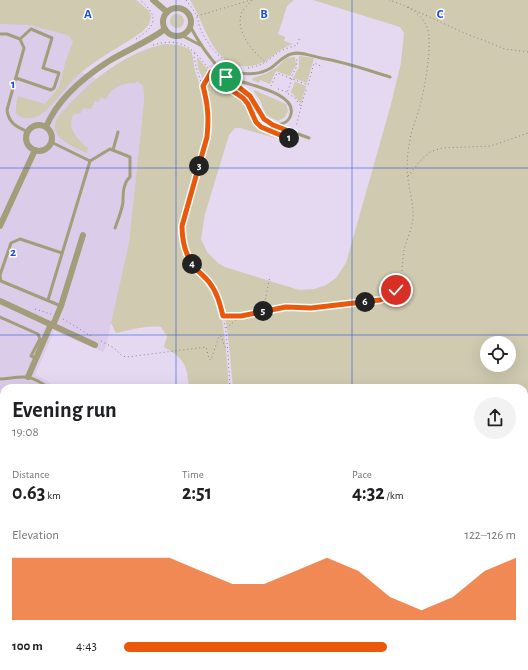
<!DOCTYPE html>
<html lang="en">
<head>
<meta charset="utf-8">
<style>
	body { margin:0; font-family:"Alegreya Sans",sans-serif; background:#f2f2f2; color:#202124; height:100vh; display:flex; flex-direction:column; font-size:15px; white-space:nowrap }
	* { box-sizing:border-box; margin:0 }
	p { font-size:13px; color:#757577 }
	.icon { flex:none; width:22px; height:22px; fill:none; stroke:currentColor; stroke-width:2; stroke-linecap:round; stroke-linejoin:round }
	.map { position:relative; flex:1; overflow:hidden }
	.panel { position:absolute; left:0px; top:384px; width:528px; height:286px; display:flex; flex-direction:column; background:#fff; border-radius:12px 12px 0 0; box-shadow:0 4px 16px #0002 }
	.panel>* { flex:none }
	.fabs { position:absolute; left:480px; top:336px; display:grid; gap:8px }
	.fabs a { display:grid; place-items:center; width:36px; height:36px; border-radius:50%; background:#fff; box-shadow:0 4px 16px #0002; font-size:20px }
	.pin { position:absolute; display:grid; place-items:center; width:34px; height:34px; color:#fff; margin:-17px; border:2px solid #fff; border-radius:50%; box-shadow:0 1px 4px #0007 }
	.km { position:absolute; width:20px; height:20px; margin:-10px; border-radius:50%; background:#222; color:#fff; font-size:11px; line-height:20px; text-align:center }
	.round { display:grid; place-items:center; flex:none; width:42px; height:42px; border-radius:21px; background:#f2f2f2 }
	.head { display:flex; align-items:center; justify-content:space-between; height:68px; padding:0 12px }
	h1 { font-size:22px; font-weight:700; line-height:30px }
	.stats { display:grid; grid-template-columns:repeat(3,1fr); gap:6px; height:68px; padding:4px 12px }
	.stats div { display:grid; align-content:center }
	.stats b { font-size:20px; font-weight:700 }
	.stats small { font-size:11px; font-weight:400 }
	.stats p { font-size:11px }
	.chart { height:112px; padding:8px 12px }
	.chart p { display:flex; justify-content:space-between }
	.chart svg { width:100%; height:72px; margin-top:4px; fill:#ea580c; opacity:.7 }
	ul { padding:0 12px; list-style:none; font-size:13px }
	li { display:grid; grid-template-columns:64px 48px 1fr; align-items:center; height:30px }
	li i { height:10px; border-radius:5px; background:#ea580c }
	.map>svg:first-child { display:block }
</style>
</head>
<body>
<div class="map">
<svg width="528" height="670" viewBox="0 0 528 670">
	<rect width="100%" height="100%" fill="#e4d9f0"/>
	<!-- built -->
	<polygon fill="#dbccea" points="0,24 40,24 82,37 68,62 65,65 99,80 137,80 143,86 144,100 129,243 106,346 103,352 54,331 35,375 44,379 54,386 55,388 4,388 4,496 0,496"/>
	<!-- green -->
	<g fill="#cfcab0" fill-rule="evenodd">
		<path d="M0,0H136L149,11L151,16L149,24L143,31C122,46 99,57 79,74C67,84 51,110 38,116C29,119 22,120 16,113V105L18,96L45,104L59,87L66,60L73,42L70,37L67,35L30,25L0,24Z"/>
		<path d="M190,0H294L287,6L278,34L285,37L284,41L293,44C279,48 271,60 259,64C214,78 207,26 190,0Z"/>
		<path d="M313,0H528V541L524,525V388H233C230,358 229,326 220,297C216,285 208,278 200,270C185,255 182,236 187,216L209,136L211,115L209,103L205,86L211,74L224,86L242,99L248,108L251,119L261,129L291,140L290,142L240,128H235L229,135L205,214L201,239L207,252L218,263L225,267L299,290L314,289L326,285L336,278L346,263L390,108L401,63L404,33L400,27ZM487,343H509V365H487Z"/>
		<circle cx="177" cy="21" r="7"/>
		<path d="M165,44L179,45L189,49L192,53L195,71L205,101L206,123L205,134C200,165 176,212 180,243C184,266 207,278 216,298C225,319 227,364 229,388H189C187,365 185,359 164,347L167,336L161,327C146,325 131,330 116,333L111,323L129,243L144,100L143,86L137,81L136,83C122,83 112,86 106,99L100,97L99,102L95,101L91,109L83,108L81,113L74,114C65,127 78,140 88,148L87,153C77,149 56,140 55,128C54,120 62,112 67,107C93,79 126,52 165,44Z"/>
		<polygon points="299,56 314,58 307,83 293,78 299,67"/>
		<polygon points="197,57 209,71 208,74 204,81 198,68"/>
		<polygon points="295,57 296,65 290,76 276,71 270,84 260,80 259,83 252,80 253,78 265,74 276,68 286,58"/>
		<polygon points="295,82 306,86 301,104 291,92"/>
		<polygon points="254,90 286,104 288,111 285,117 278,121 266,115 260,100 254,92"/>
		<polygon points="524,605 528,627 528,670 520,670 519,666 524,666"/>
		<polygon points="399,666 517,666 518,670 400,670"/>
	</g>
	<g fill="none" stroke-linecap="round" stroke-linejoin="round">
		<!-- stream -->
		<g stroke="#7a6e86" stroke-width="2">
			<polyline points="524,496 528,495"/>
			<polyline points="524,563 528,585"/>
		</g>
		<!-- path -->
		<g stroke="#8b8393" stroke-width="1" stroke-dasharray="1 3" stroke-linecap="butt">
			<path d="M186,0C190,6 195,11 197,18C199,22 199,27 201,30C208,46 221,61 237,67"/>
			<path d="M252,0C249,4 244,8 242,12C234,30 253,53 267,63"/>
			<polyline points="408,7 462,32 505,49 528,52"/>
			<polyline points="197,16 251,0"/>
			<path d="M136,39C157,26 159,16 140,0"/>
			<path d="M153,45C193,33 199,63 224,85C231,91 242,95 248,104C253,112 253,121 261,127C269,133 282,136 292,140L293,138"/>
			<path d="M195,53L194,57L197,70L208,103L209,122L204,151L182,226C182,242 185,256 195,268C204,278 215,287 219,300C228,328 228,359 230,388"/>
			<path d="M248,68C265,65 266,61 279,52C284,49 291,47 297,45L300,37"/>
			<polyline points="290,79 296,68 297,58"/>
			<polyline points="292,79 287,93 295,98 301,107 296,127"/>
			<polyline points="203,85 211,72"/>
			<polyline points="271,86 277,73 308,85 314,63 323,67"/>
			<polyline points="278,89 287,92"/>
			<polyline points="301,106 307,87"/>
			<polyline points="408,176 421,160 430,152 442,148 491,146 528,133"/>
			<polyline points="35,309 51,314"/>
			<path d="M264,311L286,307L311,308L380,300C385,298 391,296 395,291C403,283 402,261 404,250C407,238 414,225 413,212C413,203 410,194 409,185C406,171 407,154 410,140C412,127 418,115 421,102C425,85 433,44 427,27C420,11 404,5 389,0"/>
			<polyline points="224,316 241,316 264,311 264,306 270,276"/>
			<polyline points="63,319 91,336"/>
			<polyline points="226,328 241,316"/>
			<polyline points="101,341 114,348 122,356 127,357 206,347 209,359 211,360 219,336 221,336 225,347 227,348"/>
			<polyline points="395,666 396,670"/>
		</g>
		<!-- service -->
		<g stroke="#a49d7a" stroke-width="3">
			<path d="M190,26C198,41 207,55 219,68C221,71 223,75 226,78C234,84 244,88 250,96C258,106 264,130 281,124C286,123 290,119 291,114C296,94 253,86 240,81C233,78 227,74 221,70"/>
			<path d="M0,34H7L20,39L24,48L7,110C9,124 17,127 28,132"/>
			<polyline points="181,35 200,45"/>
			<path d="M223,71C241,72 254,78 271,68C278,63 283,56 291,54C301,51 311,56 321,58C345,62 367,70 390,77"/>
			<polyline points="16,78 51,90 54,88 59,73 43,68 52,38 31,29 20,39"/>
			<polyline points="277,126 309,138"/>
			<path d="M51,142L90,161L110,149L130,157V177C123,183 123,194 123,202C122,210 118,220 115,228"/>
			<polyline points="113,150 118,132"/>
			<polyline points="0,275 11,243 20,239 62,253"/>
			<polyline points="0,276 1,281 61,306"/>
			<polyline points="48,300 90,161"/>
			<polyline points="0,317 38,334 40,339 31,356 36,358"/>
			<path d="M0,379C24,377 28,373 49,388"/>
			<polyline points="0,439 4,438"/>
		</g>
		<!-- minor -->
		<g stroke="#a49d7a" stroke-width="6">
			<polyline points="153,0 167,12"/>
			<circle cx="177" cy="22" r="14"/>
			<circle cx="39" cy="138" r="13"/>
			<path d="M46,127C57,100 84,77 109,61C127,50 148,42 165,29"/>
			<polyline points="0,226 35,150"/>
			<polyline points="0,301 95,345"/>
			<polyline points="53,325 61,306 83,235"/>
			<polyline points="28,377 51,324"/>
			<polyline points="0,559 4,558"/>
			<polyline points="0,664 4,663"/>
			<polyline points="33,666 34,670"/>
			<polyline points="125,666 126,670"/>
			<polyline points="214,666 214,670"/>
			<polyline points="309,668 319,666"/>
		</g>
	</g>
	<g fill="none" stroke-linecap="round" stroke-linejoin="round">
		<!-- route casing -->
		<g stroke="#fff" stroke-width="8">
			<path id="route" d="M226,77L250,96L264,119L273,125L294,133L292,140L261,127L256,122L248,104L243,98L224,85L211,72L203,86C208,105 209,118 207,137L182,226C182,242 185,256 196,269C200,273 205,277 209,282C217,292 220,304 223,316H241L286,307L311,308L380,300L390,296L396,290"/>
		</g>
		<!-- route -->
		<use href="#route" stroke="#ea580c" stroke-width="5"/>
	</g>
	<!-- grid -->
	<path fill="none" stroke="#1d4ed8" stroke-width="1" stroke-opacity="0.55" d="M176,0V388M352,0V388M0,168H528M0,335H528M0,502H4M524,502H528M176,666V670M352,666V670"/>
	<g font-size="13" text-anchor="middle" font-weight="bold" fill="#1d4ed8" stroke="#fff" stroke-width="3" stroke-linejoin="round" paint-order="stroke">
		<text x="88" y="18">A</text>
		<text x="264" y="18">B</text>
		<text x="440" y="18">C</text>
		<text x="13" y="88">1</text>
		<text x="13" y="256">2</text>
	</g>
</svg>
<div class="fabs">
<a><svg class="icon" aria-label="locate" viewBox="0 0 24 24"><circle cx="12" cy="12" r="6"/><path d="M12 2v4M12 18v4M2 12h4M18 12h4"/></svg></a>
</div>
<div class="pin" style="left:226px;top:77px;background:#1e9e55"><svg class="icon" aria-label="arrive" viewBox="0 0 24 24"><path d="M6 21V4h12l-3 4 3 4H6"/></svg></div>
<div class="pin" style="left:396px;top:290px;background:#d93025"><svg class="icon" aria-label="check" viewBox="0 0 24 24"><path d="M5 12l5 5 9-10"/></svg></div>
<b class="km" style="left:289px;top:138px">1</b>
<b class="km" style="left:199px;top:166px">3</b>
<b class="km" style="left:192px;top:264px">4</b>
<b class="km" style="left:263px;top:311px">5</b>
<b class="km" style="left:365px;top:302px">6</b>
<section class="panel">
<div class="head"><div><h1>Evening run</h1><p>19:08</p></div><a class="round"><svg class="icon" aria-label="share" viewBox="0 0 24 24"><path d="M12 15V3M7 8l5-5 5 5M5 13v7h14v-7"/></svg></a></div>
<div class="stats">
<div><p>Distance</p><b>0.63<small> km</small></b></div>
<div><p>Time</p><b>2:51</b></div>
<div><p>Pace</p><b>4:32<small> /km</small></b></div>
</div>
<div class="chart"><p><span>Elevation</span>122–126 m</p>
<svg viewBox="0 0 160 44" preserveAspectRatio="none"><path d="M0 44V6L10 6L20 6L30 6L40 6L50 6L60 14L70 22L80 22L90 14L100 6L110 14L120 30L130 38L140 30L150 14L160 6V44z"/></svg>
</div>
<ul>
<li><b>100 m</b>4:43<i style="width:67%"></i></li>
</ul>
</section>
</div>
</body>
</html>
